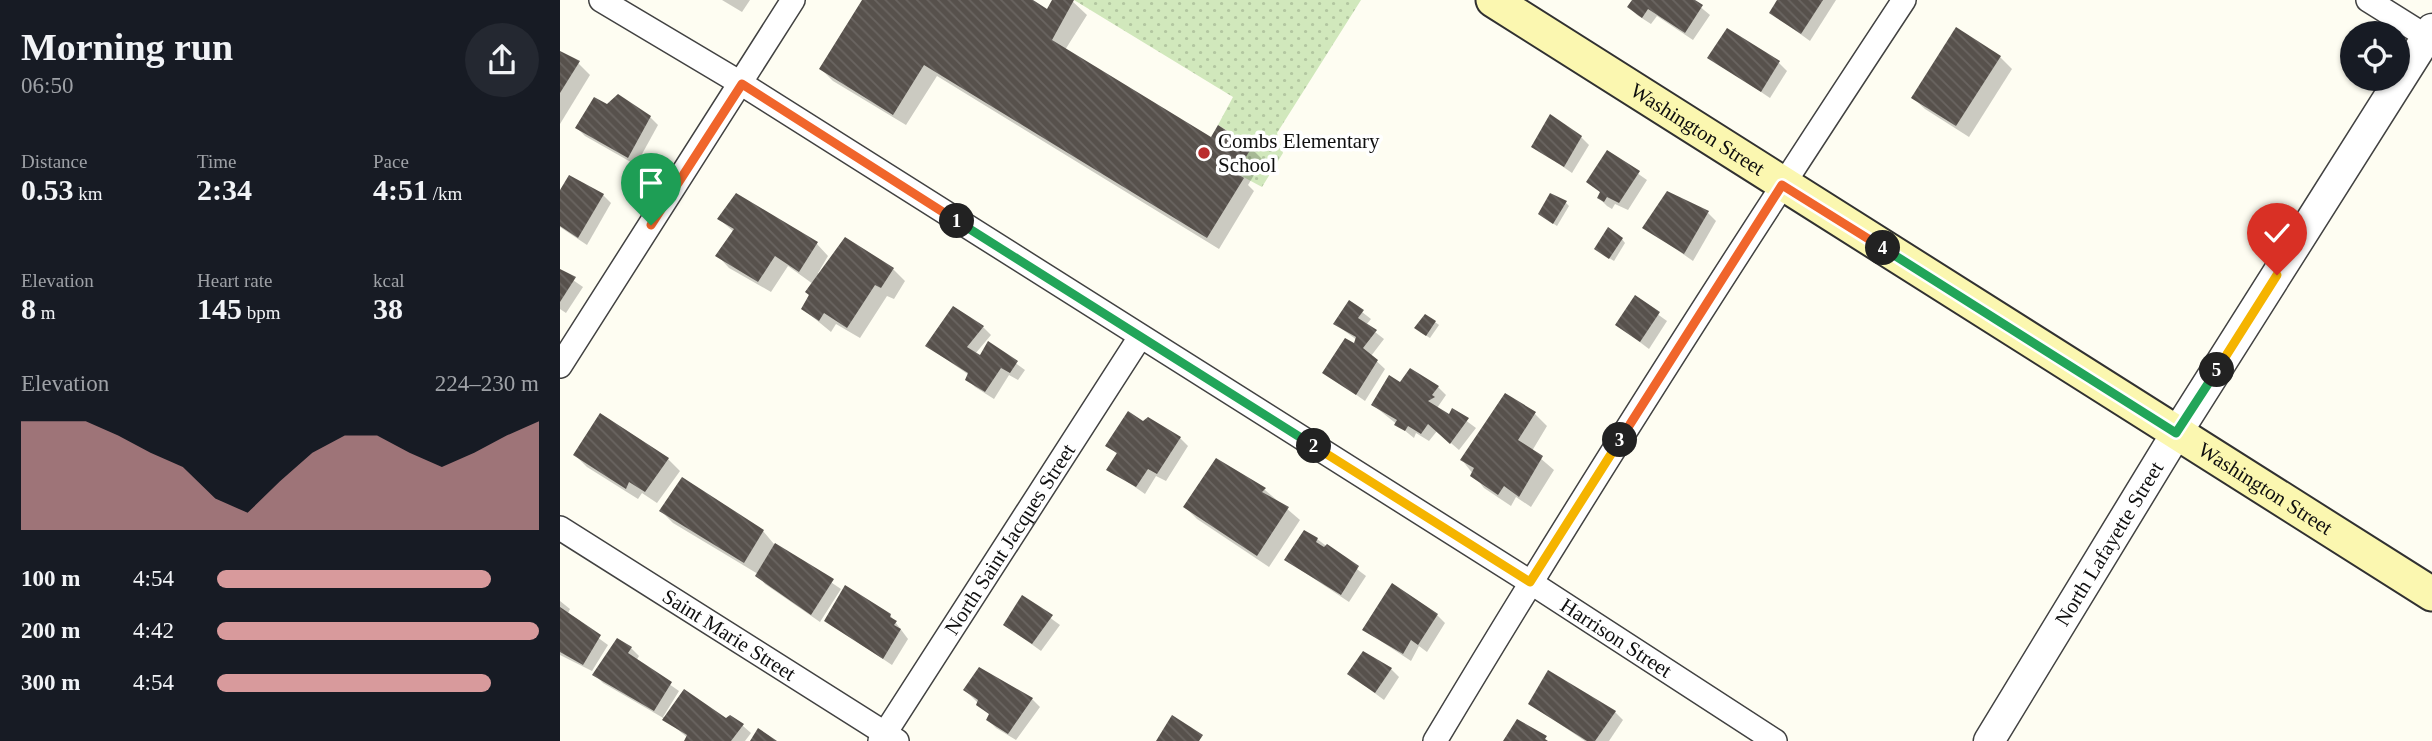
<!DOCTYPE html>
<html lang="en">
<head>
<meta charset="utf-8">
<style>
	body { margin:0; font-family:Georgia,serif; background:#242831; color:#f1f3f6; height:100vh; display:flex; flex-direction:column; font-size:26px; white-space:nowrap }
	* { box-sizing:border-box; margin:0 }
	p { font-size:23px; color:#9ea1a6 }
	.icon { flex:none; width:38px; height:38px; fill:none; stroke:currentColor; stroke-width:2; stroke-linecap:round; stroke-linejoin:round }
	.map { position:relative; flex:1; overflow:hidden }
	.drawer { display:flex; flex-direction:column; background:#171b24; width:560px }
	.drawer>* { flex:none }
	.tools { position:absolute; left:1780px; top:21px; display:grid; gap:14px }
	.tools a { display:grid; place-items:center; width:70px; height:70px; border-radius:50%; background:#171b24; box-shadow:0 2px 5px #0004; font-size:35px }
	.pin { position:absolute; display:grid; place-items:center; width:60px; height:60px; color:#fff; margin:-72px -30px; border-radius:50% 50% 50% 0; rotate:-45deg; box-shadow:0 0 7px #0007 }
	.pin .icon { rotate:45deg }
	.km { position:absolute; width:35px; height:35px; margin:-18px; border-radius:50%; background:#222; color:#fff; font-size:19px; line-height:35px; text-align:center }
	.round { display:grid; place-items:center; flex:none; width:74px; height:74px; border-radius:37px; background:#242831 }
	.head { display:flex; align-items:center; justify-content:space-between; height:119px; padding:0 21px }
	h1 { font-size:38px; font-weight:600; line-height:52px }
	.stats { display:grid; grid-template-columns:repeat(3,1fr); gap:10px; height:119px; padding:7px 21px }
	.stats div { display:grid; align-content:center }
	.stats b { font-size:30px; font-weight:600 }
	.stats small { font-size:19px; font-weight:400 }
	.stats p { font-size:19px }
	.chart { height:196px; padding:14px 21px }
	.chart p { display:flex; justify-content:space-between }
	.chart svg { width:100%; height:126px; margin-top:7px; fill:#d89a9c; opacity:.7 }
	ul { padding:0 21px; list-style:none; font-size:23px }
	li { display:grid; grid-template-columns:112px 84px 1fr; align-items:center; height:52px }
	li i { height:18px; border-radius:9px; background:#d89a9c }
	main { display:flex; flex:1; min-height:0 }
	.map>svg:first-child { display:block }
</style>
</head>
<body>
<main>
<section class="drawer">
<div class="head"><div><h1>Morning run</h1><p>06:50</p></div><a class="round"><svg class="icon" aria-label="share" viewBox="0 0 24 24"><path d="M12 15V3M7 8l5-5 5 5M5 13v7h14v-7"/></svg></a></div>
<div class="stats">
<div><p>Distance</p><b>0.53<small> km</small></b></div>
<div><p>Time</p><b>2:34</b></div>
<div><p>Pace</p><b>4:51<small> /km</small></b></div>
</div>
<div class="stats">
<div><p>Elevation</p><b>8<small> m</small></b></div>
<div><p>Heart rate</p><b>145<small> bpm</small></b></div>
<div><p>kcal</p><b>38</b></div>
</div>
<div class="chart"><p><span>Elevation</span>224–230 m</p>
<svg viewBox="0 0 160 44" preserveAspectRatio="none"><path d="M0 44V6L10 6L20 6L30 11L40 17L50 22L60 33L70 38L80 27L90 17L100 11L110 11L120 17L130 22L140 17L150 11L160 6V44z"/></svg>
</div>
<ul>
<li><b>100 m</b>4:54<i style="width:85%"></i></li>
<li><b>200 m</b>4:42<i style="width:100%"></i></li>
<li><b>300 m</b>4:54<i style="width:85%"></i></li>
</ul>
</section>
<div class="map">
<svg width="1872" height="741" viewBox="0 0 1872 741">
	<defs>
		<pattern id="grass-dots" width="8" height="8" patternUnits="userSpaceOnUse" patternTransform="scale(1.75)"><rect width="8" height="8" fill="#d1e8bc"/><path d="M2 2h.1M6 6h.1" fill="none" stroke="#b2c6a0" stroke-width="1.8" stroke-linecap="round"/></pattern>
		<pattern id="building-back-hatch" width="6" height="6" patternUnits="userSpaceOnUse" patternTransform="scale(1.75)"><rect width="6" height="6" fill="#57514c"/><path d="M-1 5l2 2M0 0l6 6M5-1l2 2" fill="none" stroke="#6a6561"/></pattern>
	</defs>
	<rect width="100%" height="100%" fill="#fefdf2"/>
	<!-- grass -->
	<polygon fill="url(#grass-dots)" points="514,0 801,0 717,133 723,153 702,187 676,173 692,146 658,125 673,97"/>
	<!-- shadow -->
	<g fill="#0003">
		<polygon points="162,0 190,0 182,12"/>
		<polygon points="304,0 469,0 488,11 494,0 511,0 527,15 505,50 651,139 691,148 703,160 688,185 694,191 659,249 377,76 346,125 273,81 261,69"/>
		<polygon points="1074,0 1132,0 1150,15 1133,40 1097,16 1091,24 1077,15 1069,7"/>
		<polygon points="1218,0 1276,0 1250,41 1211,13"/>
		<polygon points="0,53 18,63 30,75 0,124"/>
		<polygon points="1440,57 1452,69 1409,137 1365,109 1353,98"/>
		<polygon points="1150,58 1219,63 1227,71 1210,98"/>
		<polygon points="90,117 98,125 76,165 25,136 17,128"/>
		<polygon points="1021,137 1029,145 1012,173 973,146"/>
		<polygon points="1047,152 1087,180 1068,210 1055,204 1052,209 1047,206 1039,198 1041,193 1029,182"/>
		<polygon points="10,177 43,195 51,203 27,245 0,227 0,193"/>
		<polygon points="1006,203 1009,206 997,226 983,217"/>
		<polygon points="1148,213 1156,221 1133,261 1084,227"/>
		<polygon points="159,219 257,244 268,256 258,273 260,275 333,269 345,281 334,299 327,296 300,338 276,324 271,332 243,309 253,284 228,266 211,292 169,268 158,256 174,232"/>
		<polygon points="1062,239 1065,243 1054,261 1040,252"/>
		<polygon points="0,271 23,287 6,313 0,309"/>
		<polygon points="1075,298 1107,321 1089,349 1057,325"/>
		<polygon points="789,302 811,319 806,325 824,339 811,356 825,369 805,401 764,372 795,346 797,340 775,324"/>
		<polygon points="875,322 879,325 870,338 860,332"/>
		<polygon points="423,327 431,335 415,354 420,357 429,344 465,370 458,380 449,375 434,399 415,387 407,379 409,375 367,346"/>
		<polygon points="841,385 878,387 886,395 877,408 890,416 893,411 916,428 899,450 877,431 869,441 856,433 854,438 813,405"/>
		<polygon points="975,414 987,426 972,451 994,470 971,507 956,497 951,506 924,488 902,460"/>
		<polygon points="40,416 108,459 120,471 97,503 82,493 78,499 27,467 15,455"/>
		<polygon points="584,423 620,438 628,446 606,481 596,476 585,494 549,469 558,455 548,445"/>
		<polygon points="657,460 705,490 740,520 709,567 637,519 625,507"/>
		<polygon points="101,511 203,531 214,544 281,589 260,622 205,584 198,574 113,523"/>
		<polygon points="757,539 806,576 789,602 726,560"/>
		<polygon points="463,598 500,625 481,651 445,625"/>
		<polygon points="0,601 10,609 7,615 48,645 32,671 0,655"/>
		<polygon points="330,615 348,639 332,665 266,621"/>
		<polygon points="877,615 885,623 867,652 859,646 851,661 804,630"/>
		<polygon points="71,648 79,656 76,661 119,691 103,717 166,720 183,726 191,733 185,741 126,741 128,738 105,719 43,683 35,675"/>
		<polygon points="831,669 839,677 824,700 789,674"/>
		<polygon points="405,690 472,699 480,707 456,740 436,728 428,720 430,715"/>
		<polygon points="970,704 1055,712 1063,720 1049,741 1025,741"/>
	</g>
	<!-- building -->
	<g fill="url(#building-back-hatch)">
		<polygon points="302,0 473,0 487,9 492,0 514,0 492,40 651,137 658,125 692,147 676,173 684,178 647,238 364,65 333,115 259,69"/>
		<polygon points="1072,0 1135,0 1143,5 1125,33 1088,9 1082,18 1067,7"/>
		<polygon points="1217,0 1263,0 1241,34 1209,13"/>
		<polygon points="1396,27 1441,56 1396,126 1351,98"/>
		<polygon points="1167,28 1220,61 1201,92 1147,58"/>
		<polygon points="0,51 20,61 0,93"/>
		<polygon points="58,94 91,116 68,158 15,128 34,97 47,104"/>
		<polygon points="990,114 1022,136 1004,167 971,147"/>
		<polygon points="1047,150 1080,171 1059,203 1047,197 1044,202 1037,198 1040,192 1026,182"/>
		<polygon points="9,175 44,194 18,238 0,226 0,190"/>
		<polygon points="1107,191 1149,211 1124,254 1082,228"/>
		<polygon points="176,193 258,242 239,272 215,256 198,282 155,256 174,229 157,219"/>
		<polygon points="990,193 1007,201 993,224 978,214"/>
		<polygon points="1048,227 1063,238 1049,259 1034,249"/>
		<polygon points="285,237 334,268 321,288 315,285 287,328 264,313 259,321 241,309 249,295 245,292"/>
		<polygon points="0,269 16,277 0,302"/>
		<polygon points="1075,295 1100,312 1080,342 1055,325"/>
		<polygon points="789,300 804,310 798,318 817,330 803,348 818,360 796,395 762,373 785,338 794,343 796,337 773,324"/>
		<polygon points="393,306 424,326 407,347 420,355 428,341 458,361 450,373 441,368 425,392 405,380 408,373 365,346"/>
		<polygon points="865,314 876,321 866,336 854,328"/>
		<polygon points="850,368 879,386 872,395 875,397 868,401 889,414 892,408 909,418 890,444 868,424 861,434 848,426 845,431 834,425 837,420 811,405 829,375 840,382"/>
		<polygon points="945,393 976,412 958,440 983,456 959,497 944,486 938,495 910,476 914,468 900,460"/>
		<polygon points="568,411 583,421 588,417 621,437 597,474 588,469 576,487 546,470 557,453 545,446"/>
		<polygon points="40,413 109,458 85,492 69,482 66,489 13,455"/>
		<polygon points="656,458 706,488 702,492 729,507 697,556 623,507"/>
		<polygon points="122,477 204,530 184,563 99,511"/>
		<polygon points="744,530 758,538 756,542 764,547 767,544 799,566 781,595 724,560"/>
		<polygon points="215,543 274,579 251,615 195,576"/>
		<polygon points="832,583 878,614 858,645 851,640 843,654 802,630"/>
		<polygon points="285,585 331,614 330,617 337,621 334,625 341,629 323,659 264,621"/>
		<polygon points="462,595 493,615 472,644 443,625"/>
		<polygon points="0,607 41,635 23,665 0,652"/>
		<polygon points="57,638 72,647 68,653 112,682 94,711 32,675"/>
		<polygon points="803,651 832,668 815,693 787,674"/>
		<polygon points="419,667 473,698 448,734 426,720 429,714 416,705 418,700 403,690"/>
		<polygon points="988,670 1056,711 1035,741 1027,741 968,704"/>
		<polygon points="124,689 166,718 170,715 184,724 171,741 124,741 127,735 102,720"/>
		<polygon points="612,715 643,735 639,741 596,741"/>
		<polygon points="957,719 987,736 985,739 988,741 943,741"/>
		<polygon points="198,728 217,741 190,741"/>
	</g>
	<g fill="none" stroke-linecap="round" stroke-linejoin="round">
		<!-- minor casing -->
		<g stroke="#424242" stroke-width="26">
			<g id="minor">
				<path id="s1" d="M41,0L182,84L970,582L1215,741"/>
				<polyline points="1808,0 1872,40"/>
				<polyline points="0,366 233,0"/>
				<path id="s2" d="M0,528L337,741"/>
				<path id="s3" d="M320,741L580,337"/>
				<path d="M875,741C1025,490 1183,244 1344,0"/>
			</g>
		</g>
		<!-- tertiary casing -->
		<g stroke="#424242" stroke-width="33">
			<g id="tertiary">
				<path id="s4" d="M1429,741L1616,434L1872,29"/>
			</g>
		</g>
		<!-- secondary casing -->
		<g stroke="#313131" stroke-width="37">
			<g id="secondary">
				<path id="s5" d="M933,0L1872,594"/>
			</g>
		</g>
		<!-- minor -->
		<use href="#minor" stroke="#fff" stroke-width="23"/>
		<!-- tertiary -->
		<use href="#tertiary" stroke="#fff" stroke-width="30"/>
		<!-- secondary -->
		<use href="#secondary" stroke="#fbf7b0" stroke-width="33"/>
	</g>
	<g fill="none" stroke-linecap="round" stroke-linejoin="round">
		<!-- split-1 casing -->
		<g stroke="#fff" stroke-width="14">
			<polyline id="split-1" points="91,225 182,84 397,221"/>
		</g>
		<!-- split-2 casing -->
		<g stroke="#fff" stroke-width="14">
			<polyline id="split-2" points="397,221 754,446"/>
		</g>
		<!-- split-3 casing -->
		<g stroke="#fff" stroke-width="14">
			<polyline id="split-3" points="754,446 970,582 1060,440"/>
		</g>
		<!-- split-4 casing -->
		<g stroke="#fff" stroke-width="14">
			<polyline id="split-4" points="1060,440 1222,185 1323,248"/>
		</g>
		<!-- split-5 casing -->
		<g stroke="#fff" stroke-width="14">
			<polyline id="split-5" points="1323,248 1616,433 1657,370"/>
		</g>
		<!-- split-6 casing -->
		<g stroke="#fff" stroke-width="14">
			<polyline id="split-6" points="1657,370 1717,275"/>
		</g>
		<!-- split-1 -->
		<use href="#split-1" stroke="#f0652b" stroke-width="9"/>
		<!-- split-2 -->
		<use href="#split-2" stroke="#22a559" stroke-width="9"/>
		<!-- split-3 -->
		<use href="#split-3" stroke="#f5b400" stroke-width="9"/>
		<!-- split-4 -->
		<use href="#split-4" stroke="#f0652b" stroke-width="9"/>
		<!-- split-5 -->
		<use href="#split-5" stroke="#22a559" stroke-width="9"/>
		<!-- split-6 -->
		<use href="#split-6" stroke="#f5b400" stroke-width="9"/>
	</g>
	<!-- markers -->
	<circle fill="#ba2d2d" stroke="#fff" stroke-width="2.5" cx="644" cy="153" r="7"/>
	<g text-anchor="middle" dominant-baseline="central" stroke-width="7" stroke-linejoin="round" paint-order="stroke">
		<!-- street labels -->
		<g font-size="21" fill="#0f0f0f" stroke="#fff">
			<text stroke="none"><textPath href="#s5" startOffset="242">Washington Street</textPath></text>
			<text stroke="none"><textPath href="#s5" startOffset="914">Washington Street</textPath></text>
			<text stroke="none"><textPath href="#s3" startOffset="240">North Saint Jacques Street</textPath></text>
			<text stroke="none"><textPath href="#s4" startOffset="231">North Lafayette Street</textPath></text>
			<text stroke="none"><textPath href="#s2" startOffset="200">Saint Marie Street</textPath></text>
			<text stroke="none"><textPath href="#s1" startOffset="1199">Harrison Street</textPath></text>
		</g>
		<!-- poi labels -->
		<g font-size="21" fill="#0f0f0f" stroke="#fff" text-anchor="start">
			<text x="658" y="141">Combs Elementary<tspan x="658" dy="24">School</tspan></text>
		</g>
	</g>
</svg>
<div class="tools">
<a><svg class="icon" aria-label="locate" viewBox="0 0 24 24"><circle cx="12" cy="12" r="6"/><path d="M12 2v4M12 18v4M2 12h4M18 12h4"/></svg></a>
</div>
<div class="pin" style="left:91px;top:225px;background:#1e9e55"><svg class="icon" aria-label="arrive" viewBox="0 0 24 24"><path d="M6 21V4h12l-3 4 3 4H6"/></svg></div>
<div class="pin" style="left:1717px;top:275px;background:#d93025"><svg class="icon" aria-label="check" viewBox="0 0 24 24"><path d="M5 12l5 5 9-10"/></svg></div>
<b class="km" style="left:397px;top:221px">1</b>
<b class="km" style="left:754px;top:446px">2</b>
<b class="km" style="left:1060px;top:440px">3</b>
<b class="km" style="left:1323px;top:248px">4</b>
<b class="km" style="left:1657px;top:370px">5</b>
</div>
</main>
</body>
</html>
